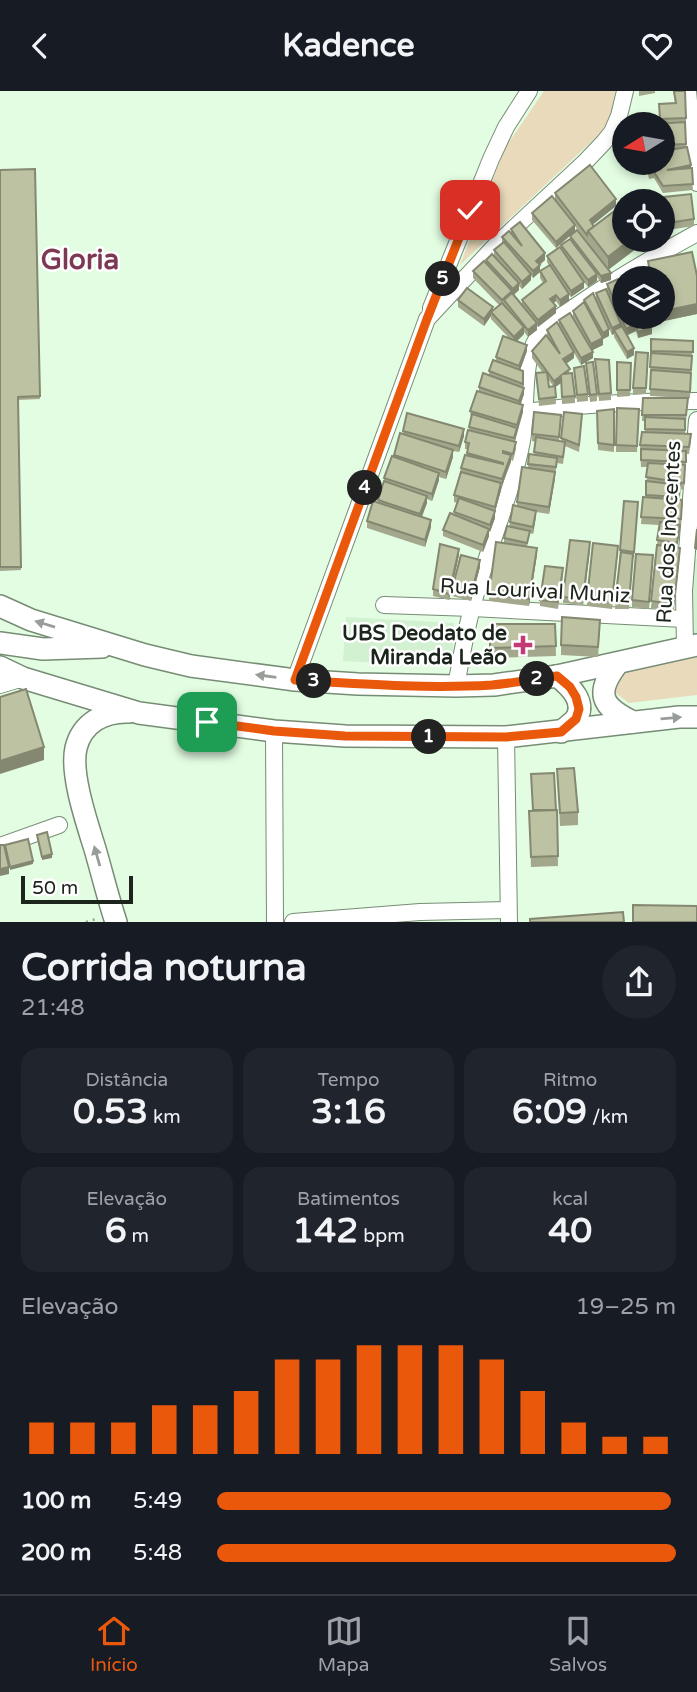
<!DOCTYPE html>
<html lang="pt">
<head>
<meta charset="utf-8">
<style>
	body { margin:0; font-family:"Varela Round",sans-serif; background:#20242c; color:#f1f3f6; height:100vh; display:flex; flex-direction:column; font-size:26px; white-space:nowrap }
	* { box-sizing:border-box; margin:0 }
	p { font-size:23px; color:#9ea1a6 }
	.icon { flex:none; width:38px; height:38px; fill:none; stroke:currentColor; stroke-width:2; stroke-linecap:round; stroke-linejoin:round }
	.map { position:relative; height:831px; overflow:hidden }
	.details { display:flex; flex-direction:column; background:#171b24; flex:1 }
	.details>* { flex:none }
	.needle { width:46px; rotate:259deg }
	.controls { position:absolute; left:612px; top:21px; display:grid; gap:14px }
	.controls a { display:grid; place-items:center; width:63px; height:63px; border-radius:50%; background:#171b24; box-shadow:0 4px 10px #0003; font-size:35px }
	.scale { position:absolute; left:21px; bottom:18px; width:112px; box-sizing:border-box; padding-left:7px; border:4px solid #1c251c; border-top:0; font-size:19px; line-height:24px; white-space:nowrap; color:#1c251c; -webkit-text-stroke:5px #fff; paint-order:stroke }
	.pin { position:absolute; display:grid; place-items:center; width:60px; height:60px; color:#fff; margin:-30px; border-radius:14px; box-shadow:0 4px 10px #0006 }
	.km { position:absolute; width:35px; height:35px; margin:-18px; border-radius:50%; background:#222; color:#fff; font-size:19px; line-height:35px; text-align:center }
	.round { display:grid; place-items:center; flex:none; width:74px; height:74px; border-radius:37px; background:#20242c }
	.head { display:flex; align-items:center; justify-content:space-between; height:119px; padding:0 21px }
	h1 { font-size:38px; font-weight:800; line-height:52px }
	.figures { display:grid; grid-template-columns:repeat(3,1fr); gap:10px; height:119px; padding:7px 21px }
	.figures div { display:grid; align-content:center; border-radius:18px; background:#20242c; text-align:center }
	.figures b { font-size:35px; font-weight:800 }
	.figures small { font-size:19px; font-weight:400 }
	.figures p { font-size:19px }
	.chart { height:196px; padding:14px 21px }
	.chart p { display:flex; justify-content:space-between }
	.chart svg { width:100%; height:126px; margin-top:7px; stroke:#ea580c; stroke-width:6 }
	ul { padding:0 21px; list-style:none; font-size:23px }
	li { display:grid; grid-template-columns:112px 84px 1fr; align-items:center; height:52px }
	li i { height:18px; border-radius:9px; background:#ea580c }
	header { display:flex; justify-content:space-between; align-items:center; height:91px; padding:0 21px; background:#171b24; font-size:32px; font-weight:800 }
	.tab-bar { display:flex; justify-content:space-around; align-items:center; height:98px; border-top:2px solid #363941; background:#171b24; font-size:19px; color:#9ea1a6 }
	.tab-bar a { display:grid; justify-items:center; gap:4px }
	.tab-bar .selected { color:#ea580c }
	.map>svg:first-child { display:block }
</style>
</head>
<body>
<header><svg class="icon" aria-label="back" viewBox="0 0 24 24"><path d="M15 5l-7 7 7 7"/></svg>Kadence<svg class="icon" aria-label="heart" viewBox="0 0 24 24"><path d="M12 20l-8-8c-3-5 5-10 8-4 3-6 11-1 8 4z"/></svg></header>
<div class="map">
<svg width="697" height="831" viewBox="0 0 697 831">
	<rect width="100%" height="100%" fill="#e3fde2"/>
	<!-- built -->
	<g fill="#d2f1d1">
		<polygon points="689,467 697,468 697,544 691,544"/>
		<polygon points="346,526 454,532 452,576 343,570"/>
	</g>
	<!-- green -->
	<g fill="#e9dabb">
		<polygon points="544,0 615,0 609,34 460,174 505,57"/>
		<polygon points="697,558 697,604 629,612 613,600 623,574"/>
	</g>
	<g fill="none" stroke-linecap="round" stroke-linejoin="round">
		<!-- minor casing -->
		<g stroke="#768c74" stroke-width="18">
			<g id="minor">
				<polyline points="688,0 697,92"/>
				<polyline points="431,217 491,68 506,36 529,0"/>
				<path d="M526,321C583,313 639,310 697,310"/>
				<polyline points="384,514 472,517 684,528"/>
				<polyline points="685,556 684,500 697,329"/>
				<polyline points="295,589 427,228 496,154 586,70 604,51 612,41 619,25 625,0"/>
				<polyline points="0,594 23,587"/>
				<path d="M456,595C461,569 465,543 472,517C486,461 511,407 522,350C528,319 520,265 541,242C551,230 566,222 579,213C617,187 657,164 697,142"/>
				<polyline points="274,640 275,831"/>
				<polyline points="506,646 509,831"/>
				<polyline points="0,755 59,734"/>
				<polyline points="293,831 420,821 508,819"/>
			</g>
		</g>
		<!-- tertiary casing -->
		<g stroke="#768c74" stroke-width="24">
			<g id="tertiary">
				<polyline points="0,515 31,529 145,564 191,575 295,589 358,593 456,595 494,594 557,585 697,554"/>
				<polyline points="0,552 43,558 102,556"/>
				<path d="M618,572C595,602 600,615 633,631"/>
				<polyline points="0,576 23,587 139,622 274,640 345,645 506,646 679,626 697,626"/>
				<path d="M557,585C570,595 588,612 575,629C571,633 565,637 561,641"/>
				<path d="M116,831C108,807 102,782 95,758C87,732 70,683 76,657C82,632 104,620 129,621"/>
			</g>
		</g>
		<!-- path -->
		<polyline stroke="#90a38f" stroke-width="2.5" stroke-dasharray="2 5" stroke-linecap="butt" points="86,831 96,828"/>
		<!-- minor -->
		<use href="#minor" stroke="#fff" stroke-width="16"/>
		<!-- tertiary -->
		<use href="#tertiary" stroke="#fff" stroke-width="21"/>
	</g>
	<!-- wall -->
	<g fill="#a3a78b" fill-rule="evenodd">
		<polygon points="639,0 655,0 655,2 639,5"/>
		<polygon points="673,0 685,0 686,27 686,34 685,34 686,56 691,77 693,99 663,102 654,87 649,88 646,72 663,72 663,33 660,32 659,13 675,12"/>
		<polygon points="35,78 40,308 18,309 21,479 0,480 0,79"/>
		<path d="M555,102L616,115L593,133L594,136L620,116V114L641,149V154L608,179L611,189L601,192L597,186V190L588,196L584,191V197L571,206L569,204V210L560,216L556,210L553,212L556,222L538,236L537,235V239L528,246L524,241V243L517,250L527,260L520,279L523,280L524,303L521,313L523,321L517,339L515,351L516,358L513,370L511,369L501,395V399L495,421V427L490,441L489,440V445L483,461L443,445V439L454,424L457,412L454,411V404L461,377L467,365L468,358H465V351L469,339L471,327L470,320L479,300V296L489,284V280L496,270V266L509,247L491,228V225L484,235L458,216V209L493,220L499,214L473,187V180L486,172V169L494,165V159L502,152V146L511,142V138L545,169L540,174V180L549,175L547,171V165L561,158V154L570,148V145L556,157L532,129V122L555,108ZM575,135L587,151L588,150V153L575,140ZM540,181V187L543,192L522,209V213L514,204L519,199V195L522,198L531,189V185L533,187Z"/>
		<polygon points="664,106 694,128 694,135 668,139 668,143"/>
		<polygon points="642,149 659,149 659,151 649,158"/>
		<polygon points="648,170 697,185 697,223 659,231 657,226 663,226 663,187 649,187"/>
		<path d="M607,193L625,226L652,243L638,247L636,240L627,244L634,264L627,268L614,246V243L612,244L601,220L609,245L603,248V254L592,259L593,267L581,274L574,262V267L566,273L570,282L575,305V312L562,313L561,292L555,296L556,313L539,315L536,282H543L532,267V260L547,246V239L559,234V229L573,227V220L584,212V209H596V202L607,200ZM548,288L549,289L553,295L549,296Z"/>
		<polygon points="651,248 693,250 690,307 688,307 686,331 685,331 685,343 691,350 689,363 686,363 684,399 680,398 679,408 682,409 681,435 680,435 677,456 680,463 674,519 651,517 659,434 641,433 643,406 646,407 647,376 641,376 640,354 645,341 645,330 642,330 643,307 684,307 650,305"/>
		<polygon points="648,262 646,303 633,304 633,297"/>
		<polygon points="595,268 611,302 611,309 599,310"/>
		<polygon points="617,271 631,272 630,305 617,306"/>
		<polygon points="586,272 597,303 597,310 590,311"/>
		<polygon points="574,277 588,303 588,310 577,311"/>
		<polygon points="617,317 639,318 637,361 616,361"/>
		<polygon points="614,318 614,361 598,359 597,320"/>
		<polygon points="564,321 582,329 579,361 565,355 563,373 557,372 549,423 536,421 533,443 530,442 527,455 537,463 529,515 489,510 489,503 504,452 504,447 517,415 517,411 528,377 529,363 534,364 536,351 532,350 532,343 561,331 559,350 561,351"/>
		<polygon points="403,340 464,345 459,361 453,360 453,366 446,388 439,386 439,389 432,410 427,408 427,412 422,426 431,436 425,456 367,437 367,430 378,412 378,409 384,391 384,387 403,343"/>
		<polygon points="638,418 634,467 633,467 629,518 615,518 620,459"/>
		<polygon points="590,458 583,514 563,512 563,506"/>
		<polygon points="618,461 612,518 587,515 587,508"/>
		<polygon points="459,464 449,509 433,505 433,498"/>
		<polygon points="653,471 649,518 632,516 632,509"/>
		<polygon points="480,476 471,510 452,505 452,498"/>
		<polygon points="563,484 558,518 540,515 540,509"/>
		<polygon points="490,533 555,533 556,565 490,567"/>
		<polygon points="600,539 598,566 561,564 561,554"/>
		<polygon points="557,678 578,721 578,734 560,735"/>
		<polygon points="557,719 558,775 531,776 529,720"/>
	</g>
	<!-- shaded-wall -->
	<g fill="#848871">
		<polygon points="691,74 691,81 667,79"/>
		<polygon points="616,108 616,115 590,136 590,129"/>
		<polygon points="575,134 575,140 556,157 556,151"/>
		<polygon points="668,136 668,143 663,146 663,139"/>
		<polygon points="630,149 641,149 641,154 608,179 608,166"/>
		<polygon points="653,149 659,149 659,151 649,158 649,152"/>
		<polygon points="545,162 545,169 536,176 536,170"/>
		<polygon points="540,174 540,181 533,187 533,180"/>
		<polygon points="611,182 611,189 601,192 601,185"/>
		<polygon points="531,183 531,189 522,198 522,191"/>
		<polygon points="597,183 597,190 588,196 588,189"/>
		<polygon points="584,191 584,197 571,206 571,200"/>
		<polygon points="519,192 519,199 513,204 513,198"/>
		<polygon points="569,203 569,210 560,216 560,209"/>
		<polygon points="556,204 556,210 550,215 550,208"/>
		<polygon points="697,213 697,223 659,231 659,226 663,226 663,220"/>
		<polygon points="556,215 556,222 538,236 538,229"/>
		<polygon points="493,216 493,222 491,221 491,225 484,235 484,228"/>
		<polygon points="537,232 537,239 528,246 528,239"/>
		<polygon points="621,233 621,239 614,239 614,243 612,244 612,237"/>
		<polygon points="636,233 636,240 626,245 626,238"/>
		<polygon points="524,236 524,243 514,253 514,246"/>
		<polygon points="652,236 652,243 638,247 638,241"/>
		<polygon points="609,238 609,245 603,248 603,254 591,260 591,253 603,247 603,242"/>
		<polygon points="527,254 527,260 519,282 519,275"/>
		<polygon points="634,257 634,264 627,268 627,261"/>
		<polygon points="574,261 574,267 563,275 563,268"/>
		<polygon points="593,261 593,267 581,274 581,267"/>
		<polygon points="561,285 561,292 554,297 554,290"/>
		<polygon points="524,297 524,303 519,317 519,310"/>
		<polygon points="523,314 523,321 514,354 517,334"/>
		<polygon points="464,338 464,345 459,361 459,355"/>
		<polygon points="453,359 453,366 446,388 446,381"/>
		<polygon points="511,364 511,371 502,395 502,388"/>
		<polygon points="555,381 555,388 549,423 549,416"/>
		<polygon points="439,382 439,389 432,410 432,403"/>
		<polygon points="501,392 501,399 495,421 495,427 490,441 490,434 495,421 495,416"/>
		<polygon points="427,405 427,412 420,430 420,423"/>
		<polygon points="536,420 536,426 533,443 533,436"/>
		<polygon points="431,429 431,436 425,456 425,449"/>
		<polygon points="489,438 489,445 483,461 483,454"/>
		<polygon points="590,451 590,458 583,514 583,508"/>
		<polygon points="537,457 537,463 529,515 529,508"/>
		<polygon points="459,458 459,464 449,509 449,503"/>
		<polygon points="480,469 480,476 471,510 471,504"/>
		<polygon points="44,656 44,669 0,683 0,670"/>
		<polygon points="52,763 52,767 42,769 42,766"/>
		<polygon points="33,770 33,773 10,779 10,776"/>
		<polygon points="9,776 9,783 0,785 0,778"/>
	</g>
	<!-- building -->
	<g fill="#bdc2a2" stroke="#848871" stroke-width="2">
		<polygon points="674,0 685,0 686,27 660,28 659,13 676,12"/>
		<polygon points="685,31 686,53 663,54 663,33 656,33"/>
		<polygon points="687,56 691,74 667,79 692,77 693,93 663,95 654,81 649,81 648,72 663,72 663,60"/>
		<polygon points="590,74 616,108 590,129 594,136 588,140 587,144 555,102"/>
		<polygon points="35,78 40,305 18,306 21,476 0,476 0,79"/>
		<polygon points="641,100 649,110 635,110 634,108"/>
		<polygon points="691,103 694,128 668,132 664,106"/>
		<polygon points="552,105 575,134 556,151 532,122"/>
		<polygon points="628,105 632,110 625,110 625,120 620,114"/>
		<polygon points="621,115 625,120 625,149 630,149 608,166 588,140"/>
		<polygon points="663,129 668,136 663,139"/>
		<polygon points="520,131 545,162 536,170 540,174 533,180 502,146 509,140 522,155 511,138"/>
		<polygon points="577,139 611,182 601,185 570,145"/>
		<polygon points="570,148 597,183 588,189 561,154"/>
		<polygon points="504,151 531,183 522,191 494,159"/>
		<polygon points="560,156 584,191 571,200 547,165"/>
		<polygon points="692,161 697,185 697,213 663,220 663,187 651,187 648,170"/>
		<polygon points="492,163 519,192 513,198 486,169"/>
		<polygon points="484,170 512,200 502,209 473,180"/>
		<polygon points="550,174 569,203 560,209 556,204 550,208 556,215 538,229 522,209 546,190 540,180"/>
		<polygon points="634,181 636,187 625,187 625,197 622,188"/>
		<polygon points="618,188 625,205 625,226 649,226 652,236 638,241 636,233 626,238 607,193"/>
		<polygon points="467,197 493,216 484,228 458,209"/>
		<polygon points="606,198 621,233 612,237 596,202"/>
		<polygon points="512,202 537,232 528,239 504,209"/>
		<polygon points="593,202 609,238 603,242 584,209"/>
		<polygon points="584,211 603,247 591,253 573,220"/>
		<polygon points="502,212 524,236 514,246 491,221"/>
		<polygon points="570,222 593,261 581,267 559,229"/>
		<polygon points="557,231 574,261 563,268 570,278 563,283 572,282 575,305 562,306 561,285 554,290 532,260 546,244 560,263 547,239"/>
		<polygon points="622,235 634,257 627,261 614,239"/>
		<polygon points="503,245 527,254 519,275 496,266"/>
		<polygon points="651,248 693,250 693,261 651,260"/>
		<polygon points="636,261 648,262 646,297 633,297"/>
		<polygon points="651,262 692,265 691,279 650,276"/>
		<polygon points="595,268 609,269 611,302 599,303"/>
		<polygon points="493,269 523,280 523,293 489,280"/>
		<polygon points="593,271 597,303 590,304 586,272"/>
		<polygon points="617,271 631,272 630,299 617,299"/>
		<polygon points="584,275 588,303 577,304 574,277"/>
		<polygon points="651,279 691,282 690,301 650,298"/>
		<polygon points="547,281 549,296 555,295 556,306 539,308 536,282"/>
		<polygon points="483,282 524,297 519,310 479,296"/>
		<polygon points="477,300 523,314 517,334 470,320"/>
		<polygon points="643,307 688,307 686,324 642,324"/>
		<polygon points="617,317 639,318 637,355 616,354"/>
		<polygon points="614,318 614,354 598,352 597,320"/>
		<polygon points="534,321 561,324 559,346 532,343"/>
		<polygon points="564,321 582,323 579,354 561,347"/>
		<polygon points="407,322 464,338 459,355 403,340"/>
		<polygon points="472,323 517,337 514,347 469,336"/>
		<polygon points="645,326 685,328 685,339 645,338"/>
		<polygon points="468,339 516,351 513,363 503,360 503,362 511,364 502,388 461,377 465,364 503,373 503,372 467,362 469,352 465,351"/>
		<polygon points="642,341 691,343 689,356 640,354"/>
		<polygon points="400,342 453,359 446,381 394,364"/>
		<polygon points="536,346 565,351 563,366 534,361"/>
		<polygon points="641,358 686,360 686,371 641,369"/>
		<polygon points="529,363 557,367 556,376 528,373"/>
		<polygon points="392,365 439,382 432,403 384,387"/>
		<polygon points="648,372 685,374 684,392 646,386"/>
		<polygon points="522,376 555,381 549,416 517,411"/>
		<polygon points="461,381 501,392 495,416 454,404"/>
		<polygon points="384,390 427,405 420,423 378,409"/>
		<polygon points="646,390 680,394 679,406 646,404"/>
		<polygon points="643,406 682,409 681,428 641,426"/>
		<polygon points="459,407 495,420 490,434 454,421"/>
		<polygon points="373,410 431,429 425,449 367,430"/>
		<polygon points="624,410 638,411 634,461 620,459"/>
		<polygon points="513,414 536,420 533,436 510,431"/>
		<polygon points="450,422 489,438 483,454 443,439"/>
		<polygon points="660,431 680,434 677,452 657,449"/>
		<polygon points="507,435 530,440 527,452 504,447"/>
		<polygon points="697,438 697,458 695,457"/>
		<polygon points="570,449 590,451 583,508 563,506"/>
		<polygon points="496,451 537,457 529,508 489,503"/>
		<polygon points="593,452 618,455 612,511 587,508"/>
		<polygon points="440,453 459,458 449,503 433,498"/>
		<polygon points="657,454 680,457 674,513 651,510"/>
		<polygon points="621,461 633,463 629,511 615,511"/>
		<polygon points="636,463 653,464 649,511 632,509"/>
		<polygon points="461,464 480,469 471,504 452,498"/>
		<polygon points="545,475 563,477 558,511 540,509"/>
		<polygon points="562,526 600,529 598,556 561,554"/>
		<polygon points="490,533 555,533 556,555 490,557"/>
		<polygon points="26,598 44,656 0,670 0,606"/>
		<polygon points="574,677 578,721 560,722 557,678"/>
		<polygon points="554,682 556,719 533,719 531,683"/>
		<polygon points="557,719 558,765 531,766 529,720"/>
		<polygon points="47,741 52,763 42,766 37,744"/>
		<polygon points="28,748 33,770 10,776 5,754"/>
		<polygon points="0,754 4,754 9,776 0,778"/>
		<polygon points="633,814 697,815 697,831 633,831"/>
		<polygon points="623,821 624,831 530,831 530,828"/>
	</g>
	<!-- one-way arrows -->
	<defs><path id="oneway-solid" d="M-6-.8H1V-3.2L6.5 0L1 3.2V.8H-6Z" transform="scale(1.75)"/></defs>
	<g fill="#999d99">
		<use href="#oneway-solid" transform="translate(45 533) rotate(-163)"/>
		<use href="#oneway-solid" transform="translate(266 585) rotate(-172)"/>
		<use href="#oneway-solid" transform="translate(671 627) rotate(-5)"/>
		<use href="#oneway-solid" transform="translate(97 765) rotate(-106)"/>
	</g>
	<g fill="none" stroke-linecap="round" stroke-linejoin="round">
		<!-- route casing -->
		<g stroke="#fff" stroke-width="14">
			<path id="route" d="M207,631L274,640L345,645L506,646L561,641L576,628L579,618L576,606L570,596L557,585C535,588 514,592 492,594C427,598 360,593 295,589L427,228L470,119"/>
		</g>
		<!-- route -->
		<use href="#route" stroke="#ea580c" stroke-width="9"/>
	</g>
	<!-- markers -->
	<path fill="#c33974" stroke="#fff" stroke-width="2.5" d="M519.5 543.5h7v7h7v7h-7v7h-7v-7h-7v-7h7z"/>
	<g text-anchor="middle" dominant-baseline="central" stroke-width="5" stroke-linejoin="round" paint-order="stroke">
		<!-- street labels -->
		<g font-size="21" fill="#1c251c" stroke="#fff">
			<text transform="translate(669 441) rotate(-87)">Rua dos Inocentes</text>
			<text transform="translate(535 500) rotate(3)">Rua Lourival Muniz</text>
		</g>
		<!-- poi labels -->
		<g font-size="21" font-weight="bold" fill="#1c251c" stroke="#fff" text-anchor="end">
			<text x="507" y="542">UBS Deodato de<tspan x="507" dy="24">Miranda Leão</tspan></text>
		</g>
		<!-- district labels -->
		<g font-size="28" font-weight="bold" fill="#7d3852" stroke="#fff">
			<text x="80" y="169">Gloria</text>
		</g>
	</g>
</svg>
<div class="controls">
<a><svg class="needle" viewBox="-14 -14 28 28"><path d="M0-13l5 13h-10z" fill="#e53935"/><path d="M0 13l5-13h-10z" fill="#9ea1a6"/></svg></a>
<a><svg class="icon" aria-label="locate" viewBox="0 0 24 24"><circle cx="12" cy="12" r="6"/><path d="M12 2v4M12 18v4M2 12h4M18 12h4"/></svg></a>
<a><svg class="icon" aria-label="layers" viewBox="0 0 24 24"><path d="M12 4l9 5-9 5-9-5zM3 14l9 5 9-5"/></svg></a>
</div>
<div class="scale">50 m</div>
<div class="pin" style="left:207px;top:631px;background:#1e9e55"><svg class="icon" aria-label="arrive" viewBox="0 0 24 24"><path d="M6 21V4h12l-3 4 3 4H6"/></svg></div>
<div class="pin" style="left:470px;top:119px;background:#d93025"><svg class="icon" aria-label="check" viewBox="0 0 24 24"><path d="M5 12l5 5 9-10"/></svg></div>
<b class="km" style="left:429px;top:646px">1</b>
<b class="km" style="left:537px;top:588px">2</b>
<b class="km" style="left:314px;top:590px">3</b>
<b class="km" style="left:365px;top:397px">4</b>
<b class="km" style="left:443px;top:188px">5</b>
</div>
<section class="details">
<div class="head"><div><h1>Corrida noturna</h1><p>21:48</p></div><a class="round"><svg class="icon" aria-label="share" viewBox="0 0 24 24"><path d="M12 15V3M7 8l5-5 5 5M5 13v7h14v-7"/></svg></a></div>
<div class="figures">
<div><p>Distância</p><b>0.53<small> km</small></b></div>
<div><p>Tempo</p><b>3:16</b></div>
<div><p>Ritmo</p><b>6:09<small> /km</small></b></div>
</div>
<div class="figures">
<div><p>Elevação</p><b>6<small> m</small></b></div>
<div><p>Batimentos</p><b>142<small> bpm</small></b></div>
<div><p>kcal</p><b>40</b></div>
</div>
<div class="chart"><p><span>Elevação</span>19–25 m</p>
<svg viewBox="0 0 160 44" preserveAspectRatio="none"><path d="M5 44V33M15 44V33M25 44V33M35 44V27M45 44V27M55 44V22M65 44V11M75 44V11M85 44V6M95 44V6M105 44V6M115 44V11M125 44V22M135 44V33M145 44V38M155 44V38"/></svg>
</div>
<ul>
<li><b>100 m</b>5:49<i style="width:99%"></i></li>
<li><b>200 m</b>5:48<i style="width:100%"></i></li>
</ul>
</section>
<nav class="tab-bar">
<a class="selected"><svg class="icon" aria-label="home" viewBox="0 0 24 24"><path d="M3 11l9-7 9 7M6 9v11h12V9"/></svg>Início</a>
<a><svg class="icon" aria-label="map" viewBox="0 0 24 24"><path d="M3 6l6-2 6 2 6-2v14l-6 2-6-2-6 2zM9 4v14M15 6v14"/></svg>Mapa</a>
<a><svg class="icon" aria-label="saved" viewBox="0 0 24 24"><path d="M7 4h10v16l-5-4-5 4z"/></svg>Salvos</a>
</nav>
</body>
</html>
